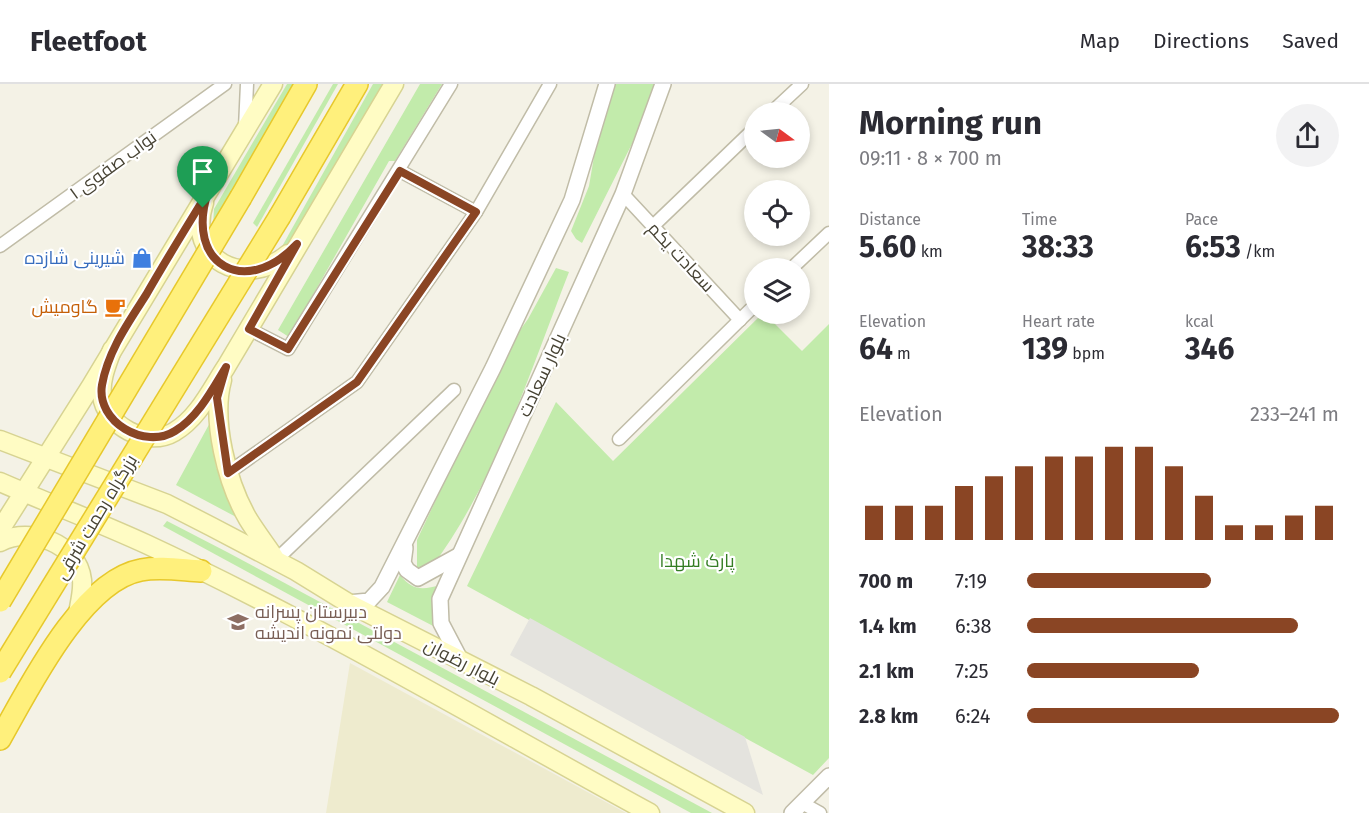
<!DOCTYPE html>
<html lang="en">
<head>
<meta charset="utf-8">
<style>
	body { margin:0; font-family:"Fira Sans",Cairo,sans-serif; background:#f2f2f3; color:#2b2b33; height:100vh; display:flex; flex-direction:column; font-size:22px; white-space:nowrap }
	* { box-sizing:border-box; margin:0 }
	p { font-size:20px; color:#7c7c81 }
	.icon { flex:none; width:33px; height:33px; fill:none; stroke:currentColor; stroke-width:2; stroke-linecap:round; stroke-linejoin:round }
	.map { position:relative; flex:1; overflow:hidden }
	.side { display:flex; flex-direction:column; background:#fff; width:540px }
	.side>* { flex:none }
	.needle { width:39px; rotate:105deg }
	.fabs { position:absolute; left:744px; top:18px; display:grid; gap:12px }
	.fabs a { display:grid; place-items:center; width:66px; height:66px; border-radius:50%; background:#fff; box-shadow:0 3px 9px #0003; font-size:30px }
	.pin { position:absolute; display:grid; place-items:center; width:51px; height:51px; color:#fff; margin:-62px -26px; border-radius:50% 50% 50% 0; rotate:-45deg; box-shadow:0 0 6px #0007 }
	.pin .icon { rotate:45deg }
	.round { display:grid; place-items:center; flex:none; width:63px; height:63px; border-radius:32px; background:#f2f2f3 }
	.head { display:flex; align-items:center; justify-content:space-between; height:102px; padding:0 30px }
	h1 { font-size:33px; font-weight:700; line-height:45px }
	.figures { display:grid; grid-template-columns:repeat(3,1fr); gap:9px; height:102px; padding:6px 30px }
	.figures div { display:grid; align-content:center }
	.figures b { font-size:30px; font-weight:700 }
	.figures small { font-size:16px; font-weight:400 }
	.figures p { font-size:16px }
	.chart { height:168px; padding:12px 30px }
	.chart p { display:flex; justify-content:space-between }
	.chart svg { width:100%; height:108px; margin-top:6px; stroke:#8a4524; stroke-width:6 }
	ul { padding:0 30px; list-style:none; font-size:20px }
	li { display:grid; grid-template-columns:96px 72px 1fr; align-items:center; height:45px }
	li i { height:15px; border-radius:8px; background:#8a4524 }
	header { display:flex; align-items:center; gap:36px; box-sizing:border-box; height:84px; padding:0 30px; background:#fff; border-bottom:2px solid #e1e1e2 }
	header strong { font-size:28px }
	nav { display:flex; gap:33px; margin-inline-start:auto; font-size:21px }
	main { display:flex; flex:1; min-height:0 }
	.map>svg:first-child { display:block }
</style>
</head>
<body>
<header>
<strong>Fleetfoot</strong>
<nav><a>Map</a><a>Directions</a><a>Saved</a></nav>
</header>
<main>
<div class="map">
<svg width="829" height="729" viewBox="0 0 829 729">
	<rect width="100%" height="100%" fill="#f4f2e6"/>
	<!-- education -->
	<polygon fill="#eeebce" points="350,579 626,729 326,729"/>
	<!-- green -->
	<g fill="#c2ebab">
		<polygon points="287,0 294,0 213,141 214,125"/>
		<polygon points="333,0 338,0 257,143 253,139"/>
		<polygon points="373,0 383,0 289,162 280,166"/>
		<polygon points="420,0 442,0 395,77 389,77 289,253 278,246"/>
		<polygon points="613,0 657,0 648,28 582,159 576,155 571,147 589,102 596,61"/>
		<path d="M556,184L569,188C530,288 496,397 431,484L417,485V456L508,263L528,235Z"/>
		<polygon points="762,230 765,230 802,267 829,240 829,674 813,691 467,502 556,318 613,377"/>
		<polygon points="212,335 216,383 238,434 176,401"/>
		<polygon points="167,437 227,468 712,729 691,729 163,442"/>
		<path d="M400,491C413,507 422,506 441,501L437,544L387,518Z"/>
	</g>
	<!-- parking -->
	<polygon fill="#e4e3de" points="530,534 745,653 763,711 510,571"/>
	<g fill="none" stroke-linecap="round" stroke-linejoin="round">
		<!-- minor casing -->
		<g stroke="#c0bca7" stroke-width="15">
			<g id="minor">
				<polyline points="772,28 802,0"/>
				<polyline points="245,44 247,0"/>
				<polyline points="400,87 476,128"/>
				<polyline points="623,110 740,236"/>
				<polyline points="653,142 754,45"/>
				<polyline points="0,162 225,0"/>
				<polyline points="792,184 829,149"/>
				<polyline points="249,245 288,265 451,0"/>
				<polyline points="619,355 754,222"/>
				<polyline points="228,389 357,298 476,128 550,0"/>
				<polyline points="276,476 454,306"/>
				<polyline points="802,719 820,729"/>
			</g>
		</g>
		<!-- tertiary casing -->
		<g stroke="#c0bca7" stroke-width="18">
			<g id="tertiary">
				<polyline points="405,464 403,479 407,486 418,494 458,472"/>
				<polyline points="348,519 369,517 382,503 493,284 572,116 607,0"/>
				<polyline points="462,579 441,539 440,515 623,110 663,0"/>
				<polyline points="792,729 829,692"/>
			</g>
		</g>
		<!-- secondary casing -->
		<g stroke="#d7d392" stroke-width="21">
			<g id="secondary">
				<path d="M204,119C185,176 245,206 288,170"/>
				<path d="M112,266C107,280 100,296 102,311C105,342 147,364 174,348C198,334 211,306 226,283L394,0"/>
				<path d="M222,296C211,336 227,399 248,435C256,448 266,461 274,473"/>
				<polyline points="0,356 167,420 212,443 296,487 348,519 531,612 745,729"/>
				<path d="M0,398C48,419 98,438 146,460C318,540 483,638 650,729"/>
				<polyline points="0,446 91,302 273,0"/>
				<path d="M0,458C30,442 78,459 82,496C83,507 80,518 78,529"/>
			</g>
		</g>
		<!-- trunk casing -->
		<g stroke="#e7c82c" stroke-width="24">
			<g id="trunk">
				<polyline points="241,113 306,0"/>
				<polyline points="280,132 357,0"/>
				<path d="M0,655C28,606 81,497 141,486C160,482 182,486 201,487"/>
			</g>
		</g>
		<!-- minor -->
		<use href="#minor" stroke="#fff" stroke-width="12"/>
		<!-- tertiary -->
		<use href="#tertiary" stroke="#fff" stroke-width="15"/>
		<!-- secondary -->
		<use href="#secondary" stroke="#fffcc4" stroke-width="18"/>
		<!-- trunk -->
		<use href="#trunk" stroke="#fff07c" stroke-width="21"/>
		<!-- trunk-bridge casing -->
		<g stroke="#e7c82c" stroke-width="24" stroke-linecap="butt">
			<g id="trunk-bridge">
				<polyline points="0,517 241,113"/>
				<polyline points="0,588 280,132"/>
			</g>
		</g>
		<!-- trunk-bridge -->
		<use href="#trunk-bridge" stroke="#fff07c" stroke-width="21"/>
	</g>
	<g fill="none" stroke-linecap="round" stroke-linejoin="round">
		<!-- route casing -->
		<g stroke="#fff" stroke-width="12">
			<path id="route" d="M400,87L476,128L357,298L228,389L217,314L226,283C212,306 198,333 175,347C145,366 96,338 102,301C108,267 128,239 146,211C166,176 187,142 208,108C184,181 246,215 297,160L249,245L288,265Z"/>
		</g>
		<!-- route -->
		<use href="#route" stroke="#8a4524" stroke-width="8"/>
	</g>
	<!-- icons -->
	<defs>
		<g id="shop-bare" transform="scale(1.62)"><path d="M-5-2.5h2.3a2.7 3.5 0 0 1 5.4 0H5L5.5 6h-11ZM-1.5-2.5h3a1.5 2.3 0 0 0-3 0Z" fill="#3f7fe0" stroke="#fff" stroke-width="2.5" paint-order="stroke"/></g>
		<g id="cafe-bare" transform="scale(1.62)"><path d="M-5.5-4.5H6V0H3Q3 3.5 0 3.5H-2.5Q-5.5 3.5-5.5 0ZM3-3.2v2h1.7v-2ZM-6 4.5H4V6H-6Z" fill="#e8710a" stroke="#fff" stroke-width="2.5" paint-order="stroke"/></g>
		<g id="school-bare" transform="scale(1.62)"><path d="M0-5L7-2L0 1L-7-2ZM-4 1L0 2.5L4 1V4Q0 6-4 4Z" fill="#8d6e63" stroke="#fff" stroke-width="2.5" paint-order="stroke"/></g>
	</defs>
	<g fill-rule="evenodd">
		<use href="#shop-bare" x="142" y="174"/>
		<use href="#cafe-bare" x="115" y="223"/>
		<use href="#school-bare" x="238" y="538"/>
	</g>
	<g text-anchor="middle" dominant-baseline="central" stroke-width="4.5" stroke-linejoin="round" paint-order="stroke">
		<!-- street labels -->
		<g font-size="18" fill="#474334" stroke="#fff">
			<text transform="translate(113 81) rotate(-36)">نواب صفوی ۱</text>
			<text transform="translate(681 173) rotate(47)">سعادت یکم</text>
			<text transform="translate(542 291) rotate(-65)">بلوار سعادت</text>
			<text transform="translate(96 433) rotate(-59)">بزرگراه رحمت شرقی</text>
			<text transform="translate(462 578) rotate(27)">بلوار رضوان</text>
		</g>
		<!-- shop labels -->
		<g font-size="18" fill="#366cbe" stroke="#fff" text-anchor="end">
			<text x="125" y="174">شیرینی شازده</text>
		</g>
		<!-- food labels -->
		<g font-size="18" fill="#c56008" stroke="#fff" text-anchor="end">
			<text x="98" y="223">گاومیش</text>
		</g>
		<!-- park labels -->
		<g font-size="18" fill="#347d24" stroke="#fff">
			<text x="697" y="477">پارک شهدا</text>
		</g>
		<!-- education labels -->
		<g font-size="18" fill="#785e54" stroke="#fff" text-anchor="start">
			<text x="255" y="528">دبیرستان پسرانه<tspan x="255" dy="21">دولتی نمونه اندیشه</tspan></text>
		</g>
	</g>
</svg>
<div class="fabs">
<a><svg class="needle" viewBox="-14 -14 28 28"><path d="M0-13l5 13h-10z" fill="#e53935"/><path d="M0 13l5-13h-10z" fill="#7c7c81"/></svg></a>
<a><svg class="icon" aria-label="locate" viewBox="0 0 24 24"><circle cx="12" cy="12" r="6"/><path d="M12 2v4M12 18v4M2 12h4M18 12h4"/></svg></a>
<a><svg class="icon" aria-label="layers" viewBox="0 0 24 24"><path d="M12 4l9 5-9 5-9-5zM3 14l9 5 9-5"/></svg></a>
</div>
<div class="pin" style="left:203px;top:124px;background:#1e9e55"><svg class="icon" aria-label="arrive" viewBox="0 0 24 24"><path d="M6 21V4h12l-3 4 3 4H6"/></svg></div>
</div>
<section class="side">
<div class="head"><div><h1>Morning run</h1><p>09:11 · 8 × 700 m</p></div><a class="round"><svg class="icon" aria-label="share" viewBox="0 0 24 24"><path d="M12 15V3M7 8l5-5 5 5M5 13v7h14v-7"/></svg></a></div>
<div class="figures">
<div><p>Distance</p><b>5.60<small> km</small></b></div>
<div><p>Time</p><b>38:33</b></div>
<div><p>Pace</p><b>6:53<small> /km</small></b></div>
</div>
<div class="figures">
<div><p>Elevation</p><b>64<small> m</small></b></div>
<div><p>Heart rate</p><b>139<small> bpm</small></b></div>
<div><p>kcal</p><b>346</b></div>
</div>
<div class="chart"><p><span>Elevation</span>233–241 m</p>
<svg viewBox="0 0 160 44" preserveAspectRatio="none"><path d="M5 44V30M15 44V30M25 44V30M35 44V22M45 44V18M55 44V14M65 44V10M75 44V10M85 44V6M95 44V6M105 44V14M115 44V26M125 44V38M135 44V38M145 44V34M155 44V30"/></svg>
</div>
<ul>
<li><b>700 m</b>7:19<i style="width:59%"></i></li>
<li><b>1.4 km</b>6:38<i style="width:87%"></i></li>
<li><b>2.1 km</b>7:25<i style="width:55%"></i></li>
<li><b>2.8 km</b>6:24<i style="width:100%"></i></li>
</ul>
</section>
</main>
</body>
</html>
